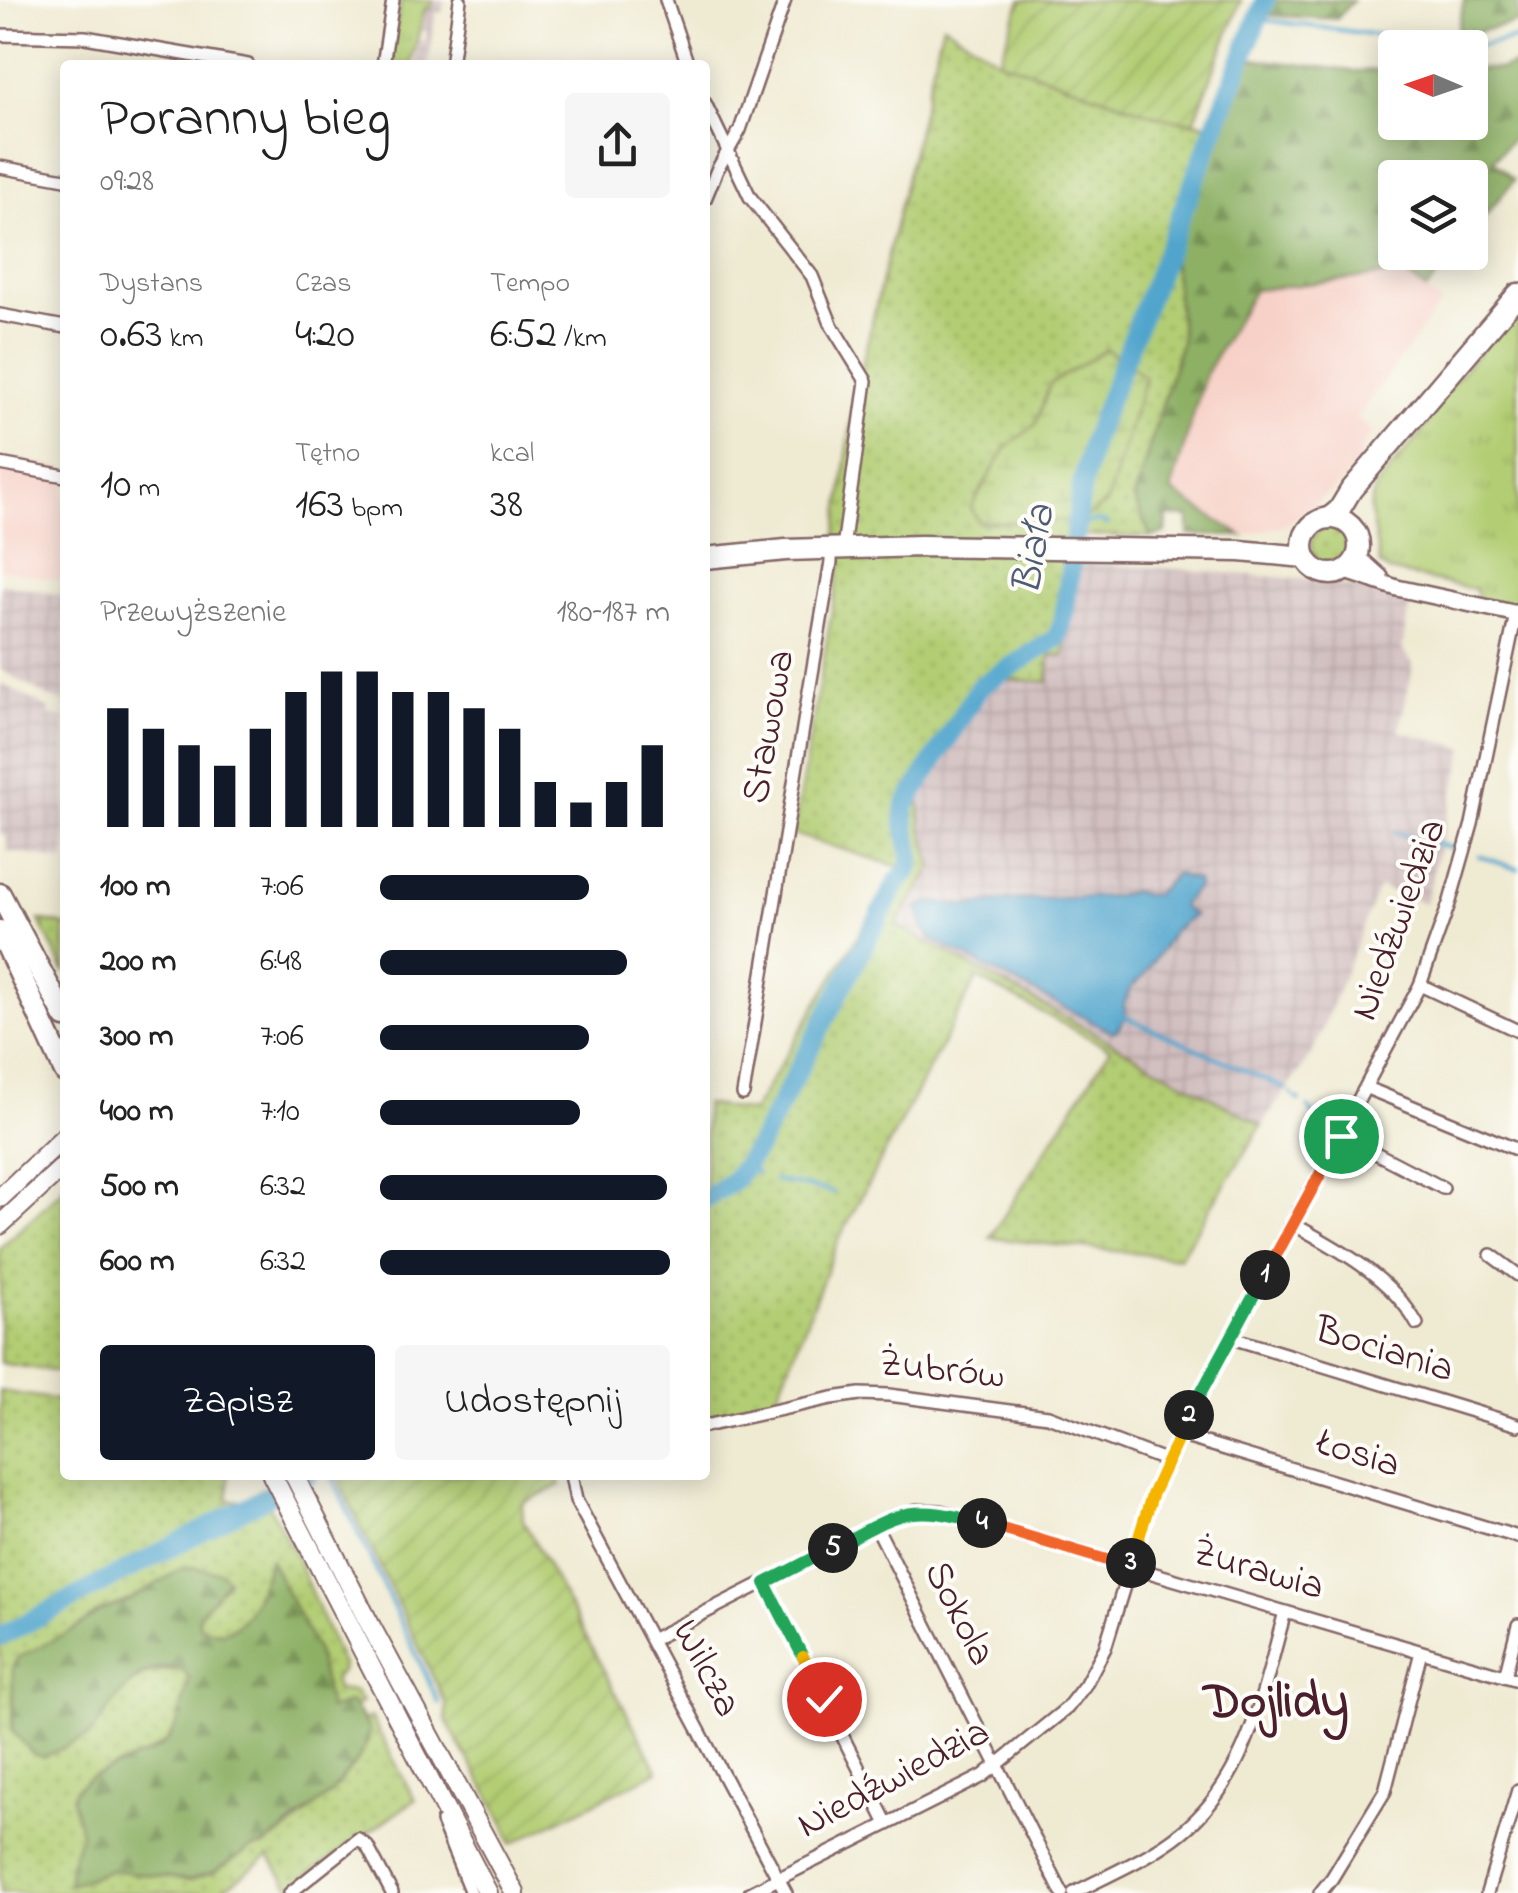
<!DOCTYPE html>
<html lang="pl">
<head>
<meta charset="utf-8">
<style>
	body { margin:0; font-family:"Indie Flower",sans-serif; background:#f6f6f6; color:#222; height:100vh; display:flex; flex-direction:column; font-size:38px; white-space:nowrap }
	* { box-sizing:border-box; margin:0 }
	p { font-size:32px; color:#767676 }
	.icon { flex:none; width:55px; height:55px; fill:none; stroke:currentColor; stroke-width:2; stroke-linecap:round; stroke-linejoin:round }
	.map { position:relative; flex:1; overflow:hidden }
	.panel { position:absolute; left:60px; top:60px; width:650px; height:1420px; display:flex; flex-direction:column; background:#fff; border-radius:10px; box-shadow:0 5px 25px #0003 }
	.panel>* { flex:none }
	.needle { width:65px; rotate:272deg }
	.controls { position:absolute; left:1378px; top:30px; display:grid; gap:20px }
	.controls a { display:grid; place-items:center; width:110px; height:110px; border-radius:10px; background:#fff; box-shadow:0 5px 25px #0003; font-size:50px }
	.pin { position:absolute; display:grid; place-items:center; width:85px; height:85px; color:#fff; margin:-42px; border:5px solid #fff; border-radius:50%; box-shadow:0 2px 10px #0007 }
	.km { position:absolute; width:50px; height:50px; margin:-25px; border-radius:50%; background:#222; color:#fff; font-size:28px; line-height:50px; text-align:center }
	.round { display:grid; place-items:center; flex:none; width:105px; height:105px; border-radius:10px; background:#f6f6f6 }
	.overview { display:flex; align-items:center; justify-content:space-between; height:170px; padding:0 40px }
	h1 { font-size:55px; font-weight:600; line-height:75px }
	.stats { display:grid; grid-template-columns:repeat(3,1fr); gap:15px; height:170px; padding:10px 40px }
	.stats div { display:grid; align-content:center }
	.stats b { font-size:42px; font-weight:600 }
	.stats small { font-size:28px; font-weight:400 }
	.stats p { font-size:28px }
	.chart { height:280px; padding:20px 40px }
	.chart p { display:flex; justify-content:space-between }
	.chart svg { width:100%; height:180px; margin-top:10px; stroke:#111827; stroke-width:6 }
	.primary-button { display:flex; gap:20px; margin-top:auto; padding:20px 40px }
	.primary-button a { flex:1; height:115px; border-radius:10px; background:#111827; color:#fff; font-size:40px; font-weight:600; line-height:115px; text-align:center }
	.primary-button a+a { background:#f6f6f6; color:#222 }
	ul { padding:0 40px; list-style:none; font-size:32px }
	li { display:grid; grid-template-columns:160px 120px 1fr; align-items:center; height:75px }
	li i { height:25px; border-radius:12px; background:#111827 }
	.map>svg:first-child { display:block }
</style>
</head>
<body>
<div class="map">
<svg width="1518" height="1893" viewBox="0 0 1518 1893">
	<defs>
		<pattern id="industrial-grid" width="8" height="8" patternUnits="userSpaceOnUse" patternTransform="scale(2.5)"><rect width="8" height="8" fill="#d2bfc0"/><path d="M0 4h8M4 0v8" fill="none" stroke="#b6a4a5"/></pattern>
		<pattern id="grass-dots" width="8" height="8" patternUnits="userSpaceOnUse" patternTransform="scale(2.5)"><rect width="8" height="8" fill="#b2cd73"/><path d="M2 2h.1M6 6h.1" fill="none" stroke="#9bb064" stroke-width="1.8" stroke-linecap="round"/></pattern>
		<pattern id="forest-firs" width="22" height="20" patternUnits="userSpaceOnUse" patternTransform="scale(2.5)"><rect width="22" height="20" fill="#8db065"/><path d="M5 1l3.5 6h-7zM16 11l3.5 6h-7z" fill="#758f53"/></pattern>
		<pattern id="wetland-marsh" width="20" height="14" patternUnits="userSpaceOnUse" patternTransform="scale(2.5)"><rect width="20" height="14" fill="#b2cd73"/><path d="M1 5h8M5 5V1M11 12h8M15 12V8" fill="none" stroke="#9bb064"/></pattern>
		<pattern id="park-tufts" width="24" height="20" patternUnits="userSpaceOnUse" patternTransform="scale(2.5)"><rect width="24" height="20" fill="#b2cd73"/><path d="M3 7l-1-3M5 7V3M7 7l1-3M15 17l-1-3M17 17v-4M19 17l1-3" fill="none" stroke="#9bb064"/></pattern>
		<pattern id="garden-furrows" width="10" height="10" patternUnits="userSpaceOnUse" patternTransform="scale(2.5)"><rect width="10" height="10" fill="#b2cd73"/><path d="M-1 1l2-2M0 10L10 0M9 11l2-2" fill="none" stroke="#9bb064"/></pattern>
	</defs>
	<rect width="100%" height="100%" fill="#fdfcf7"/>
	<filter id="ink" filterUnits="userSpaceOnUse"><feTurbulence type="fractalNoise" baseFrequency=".01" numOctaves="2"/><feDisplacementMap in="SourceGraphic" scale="20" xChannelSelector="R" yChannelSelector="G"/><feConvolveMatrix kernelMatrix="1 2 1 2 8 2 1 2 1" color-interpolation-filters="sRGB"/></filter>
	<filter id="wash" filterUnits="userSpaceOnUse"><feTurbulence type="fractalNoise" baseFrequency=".0048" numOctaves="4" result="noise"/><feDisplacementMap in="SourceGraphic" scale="40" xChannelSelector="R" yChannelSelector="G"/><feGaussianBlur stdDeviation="2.25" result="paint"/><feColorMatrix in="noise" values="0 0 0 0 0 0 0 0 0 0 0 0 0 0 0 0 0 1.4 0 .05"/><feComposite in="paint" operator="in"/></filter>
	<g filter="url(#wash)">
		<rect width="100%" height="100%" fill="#efead2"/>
		<!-- built -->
		<g fill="#f7d1c7">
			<polygon points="1404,273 1441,303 1357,418 1373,432 1363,445 1359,460 1337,487 1286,525 1242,536 1171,491 1205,375 1254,290"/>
			<polygon points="0,457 65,468 65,581 0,569"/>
		</g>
		<!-- industrial -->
		<g fill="url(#industrial-grid)">
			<polygon points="434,0 445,0 442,13 436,12 428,65 416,65 419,40 425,41 427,31 422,29 426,9 432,10"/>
			<polygon points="1074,561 1323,581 1410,600 1402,649 1413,666 1399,731 1465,748 1425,903 1379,887 1314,1050 1262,1125 896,925 933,867 922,827 918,788 981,688 1049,654 1064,655"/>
			<polygon points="0,583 65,596 65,702 48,697 0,669"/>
			<polygon points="0,683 50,709 49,715 65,718 65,861 8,851 6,836 0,834"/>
		</g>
		<!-- grass -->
		<g fill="url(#grass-dots)" stroke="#7e764f" stroke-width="2.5" fill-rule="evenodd">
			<polygon points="943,24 999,60 1163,118 1221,126 1172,253 1182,338 1134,499 1151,537 1077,535 1064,656 1050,655 1048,682 1002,679 981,688 918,787 922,827 933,867 896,925 1262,1125 1179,1258 990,1238 1110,1049 977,978 838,1241 778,1394 767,1404 705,1418 705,1104 752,1112 899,867 793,834 842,553 836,538 855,394"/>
			<circle cx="1330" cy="545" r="19"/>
			<polygon points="39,920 65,925 65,973"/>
			<polygon points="65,1187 65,1373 0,1363 0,1248"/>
			<path d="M0,1391L65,1401V1475H229L228,1501L244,1500L261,1489L298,1561L342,1665L341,1672L334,1678L336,1690L355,1692L362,1702L355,1707L364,1721L371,1717L415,1800L290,1887L269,1856L218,1893H0ZM269,1561L317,1652L329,1709L338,1786L292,1827L264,1846L252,1848L212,1873L190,1880L112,1870L70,1885V1865L81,1835L72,1798L167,1742L177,1724L189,1680L184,1671C133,1662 116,1700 89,1736L73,1630L100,1611L130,1600L191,1567L199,1626C244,1651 259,1591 269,1561Z"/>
		</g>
		<!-- forest -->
		<g fill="url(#forest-firs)" stroke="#6c6848" stroke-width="2.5">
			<polygon points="1266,0 1353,0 1337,19 1260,15"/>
			<polygon points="1464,0 1518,0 1518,22 1456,37"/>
			<polygon points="1246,58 1354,71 1395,70 1395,122 1470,122 1470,69 1500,69 1518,63 1518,132 1493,161 1514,180 1470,235 1470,178 1395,178 1395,252 1456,253 1426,290 1404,273 1254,290 1205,375 1171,491 1242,536 1189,535 1189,517 1167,516 1166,533 1151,537 1134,499 1182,339 1172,253"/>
			<path d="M270,1560L317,1652L329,1709L351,1702L369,1729V1738L359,1758L330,1794L264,1846L252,1848L212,1873L190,1880L112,1870L69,1885L70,1865L81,1835L72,1798L75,1789L91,1777L156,1750L167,1742L177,1724L189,1680L184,1671L163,1667L140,1675L122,1692L89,1736L44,1757L33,1754L12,1730L13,1666L18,1658L73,1630L100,1611L130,1600L181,1569L191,1567L221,1572L228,1580L199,1615V1626C244,1651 260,1589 270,1560Z"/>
		</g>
		<!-- wetland -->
		<polygon fill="url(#wetland-marsh)" stroke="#7e764f" stroke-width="2.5" points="1106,349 1145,377 1107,502 1083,520 979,523 971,507 1005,449 1036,424 1050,384"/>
		<!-- park -->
		<g fill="url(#park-tufts)" stroke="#7e764f" stroke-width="2.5">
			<polygon points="401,0 433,0 431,8 425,8 411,65 389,65"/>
			<polygon points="1518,305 1518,607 1479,600 1474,589 1389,571 1380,565 1370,509 1373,496 1376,487 1421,433 1439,404 1437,402"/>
		</g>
		<!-- garden -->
		<g fill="url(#garden-furrows)" stroke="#7e764f" stroke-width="2.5">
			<polygon points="1021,0 1241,0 1194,122 1163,118 999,60"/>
			<polygon points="557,1475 561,1485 522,1503 523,1520 658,1771 511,1844 505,1824 446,1721 446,1704 336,1475"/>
		</g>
		<!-- water -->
		<polygon fill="#51a5cd" stroke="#4e627c" stroke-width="2.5" points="1176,874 1197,881 1198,887 1183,903 1183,908 1194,915 1174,930 1143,977 1131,987 1124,1004 1126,1017 1116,1031 1112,1032 933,940 923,927 918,907 930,902 968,906 1011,900 1115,896 1133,891 1145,895 1155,894"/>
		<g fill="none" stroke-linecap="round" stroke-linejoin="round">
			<!-- stream -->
			<g stroke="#51a5cd" stroke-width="4">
				<polyline points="1258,19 1459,46 1479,46 1518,38"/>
				<polyline points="1077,524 1098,521 1108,524"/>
				<polyline points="1395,833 1452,848"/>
				<polyline points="1479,856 1518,869"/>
				<polyline points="1126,1017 1286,1089"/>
				<polyline points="1291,1094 1292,1095"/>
				<polyline points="1296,1098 1299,1100"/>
				<polyline points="1308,1107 1325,1131"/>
				<polyline points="745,1166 757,1173"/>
				<polyline points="774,1180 833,1192"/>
				<polyline points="331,1475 439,1703"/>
			</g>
			<!-- river -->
			<g stroke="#51a5cd" stroke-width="20">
				<path d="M705,1199L733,1181L757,1148L898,881C927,859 898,836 906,805L980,686L1057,638L1064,616L1081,491L1093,439L1265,0"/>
				<polyline points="0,1637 308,1475"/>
			</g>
		</g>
	</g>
	<g filter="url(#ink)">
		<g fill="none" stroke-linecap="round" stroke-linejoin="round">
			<!-- minor casing -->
			<g stroke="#846665" stroke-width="16">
				<g id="minor">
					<polyline points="666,0 688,65"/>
					<polyline points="0,35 85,37 248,65"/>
					<polyline points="383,65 393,0"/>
					<polyline points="451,65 460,0"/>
					<polyline points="705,103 750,197 812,276 832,326 866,381 843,548"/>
					<polyline points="0,167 65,179"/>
					<polyline points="705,199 717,170 740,130 785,0"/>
					<polyline points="0,315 65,327"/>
					<polyline points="0,464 65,476"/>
					<polyline points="1420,985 1518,1031"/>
					<polyline points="1367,1088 1518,1150"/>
					<path d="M743,1094C773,917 800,739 831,562V548"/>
					<polyline points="1341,1135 1443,1188"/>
					<path d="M1293,1224C1339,1249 1392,1278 1417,1324"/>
					<polyline points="1491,1255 1518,1275"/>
					<polyline points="1232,1338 1518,1425"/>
					<polyline points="705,1426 832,1398 860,1394 889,1395 1048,1416 1167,1461"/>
					<polyline points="1179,1435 1518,1537"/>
					<polyline points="571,1475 576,1500 786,1893"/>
					<polyline points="876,1526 1062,1893"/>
					<polyline points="765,1583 887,1824"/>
					<polyline points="653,1639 892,1517 917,1510 940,1511 1518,1680"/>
					<polyline points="1505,1676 1518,1625"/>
					<polyline points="442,1822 471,1893"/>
					<polyline points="290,1893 358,1839 367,1846 392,1893"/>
					<polyline points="750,1893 983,1776 1067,1708 1085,1685 1105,1648 1152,1495 1179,1435 1420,985 1450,901 1472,824 1516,614"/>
					<path d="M1074,1893C1110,1874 1150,1858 1182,1832C1248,1779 1263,1690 1285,1612"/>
					<polyline points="1320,1893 1332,1878 1385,1791 1421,1652"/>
					<polyline points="1487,1893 1518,1790"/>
				</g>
			</g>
			<!-- tertiary casing -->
			<g stroke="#846665" stroke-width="20">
				<g id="tertiary">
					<polyline points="1358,552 1361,560 1380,577"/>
					<polyline points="1343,570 1397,588 1518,614"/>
				</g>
			</g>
			<!-- secondary casing -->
			<g stroke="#846665" stroke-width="22">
				<g id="secondary">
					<polyline points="0,1198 65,1136"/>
					<polyline points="0,1225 65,1165"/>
				</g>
			</g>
			<!-- primary casing -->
			<g stroke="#846665" stroke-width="22">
				<g id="primary">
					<polyline points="272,1475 488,1893"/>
					<polyline points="294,1475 366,1617 515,1893"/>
				</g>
			</g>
			<!-- trunk casing -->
			<g stroke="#846665" stroke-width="25">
				<g id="trunk">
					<polyline points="1329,518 1339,510 1351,490 1518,294"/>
					<circle cx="1331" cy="546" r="28"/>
					<polyline points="705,558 786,550 921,546 1240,551 1305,557"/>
					<polyline points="0,894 65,1017"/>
					<polyline points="0,931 65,1072"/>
				</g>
			</g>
			<!-- minor -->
			<use href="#minor" stroke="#fff" stroke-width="11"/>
			<!-- tertiary -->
			<use href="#tertiary" stroke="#fff" stroke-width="15"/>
			<!-- secondary -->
			<use href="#secondary" stroke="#fff" stroke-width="18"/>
			<!-- primary -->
			<use href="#primary" stroke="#fff" stroke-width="18"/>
			<!-- trunk -->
			<use href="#trunk" stroke="#fff" stroke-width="20"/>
		</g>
	</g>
	<g fill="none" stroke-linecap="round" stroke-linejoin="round" filter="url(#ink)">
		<!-- split-1 casing -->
		<g stroke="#fff" stroke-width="20">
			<polyline id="split-1" points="1265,1275 1341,1136"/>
		</g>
		<!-- split-2 casing -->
		<g stroke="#fff" stroke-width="20">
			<polyline id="split-2" points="1189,1415 1265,1275"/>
		</g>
		<!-- split-3 casing -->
		<g stroke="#fff" stroke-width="20">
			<polyline id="split-3" points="1131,1563 1152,1495 1189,1415"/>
		</g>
		<!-- split-4 casing -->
		<g stroke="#fff" stroke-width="20">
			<polyline id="split-4" points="982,1523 1130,1567 1131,1563"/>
		</g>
		<!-- split-5 casing -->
		<g stroke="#fff" stroke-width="20">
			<path id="split-5" d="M833,1548C900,1513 906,1502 982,1523"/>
		</g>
		<!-- split-6 casing -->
		<g stroke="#fff" stroke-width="20">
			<polyline id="split-6" points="803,1657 765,1583 833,1548"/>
		</g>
		<!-- split-7 casing -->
		<g stroke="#fff" stroke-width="20">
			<polyline id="split-7" points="803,1657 824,1699"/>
		</g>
		<!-- split-1 -->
		<use href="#split-1" stroke="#f0652b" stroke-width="12"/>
		<!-- split-2 -->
		<use href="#split-2" stroke="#22a559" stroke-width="12"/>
		<!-- split-3 -->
		<use href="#split-3" stroke="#f5b400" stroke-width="12"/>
		<!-- split-4 -->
		<use href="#split-4" stroke="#f0652b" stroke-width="12"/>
		<!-- split-5 -->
		<use href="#split-5" stroke="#22a559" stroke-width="12"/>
		<!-- split-6 -->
		<use href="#split-6" stroke="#22a559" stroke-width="12"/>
		<!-- split-7 -->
		<use href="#split-7" stroke="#f5b400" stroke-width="12"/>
	</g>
	<g text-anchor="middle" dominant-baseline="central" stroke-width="8" stroke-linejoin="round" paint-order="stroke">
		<!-- street labels -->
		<g font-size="40" fill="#4a1f2b" stroke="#fdfcf7">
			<text transform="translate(770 727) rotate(-80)">Stawowa</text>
			<text transform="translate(1400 920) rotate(-70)">Niedźwiedzia</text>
			<text transform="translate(1384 1351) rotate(17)">Bociania</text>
			<text transform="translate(942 1371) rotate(6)">Żubrów</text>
			<text transform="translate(1358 1455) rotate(17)">Łosia</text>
			<text transform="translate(1258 1571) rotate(16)">Żurawia</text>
			<text transform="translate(958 1614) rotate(63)">Sokola</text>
			<text transform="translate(705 1669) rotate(62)">Wilcza</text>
			<text transform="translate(894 1780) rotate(-28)">Niedźwiedzia</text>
		</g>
		<!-- water labels -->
		<g font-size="42" font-style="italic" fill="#4d5b74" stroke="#fdfcf7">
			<text transform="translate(1035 550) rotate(-80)">Biała</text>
		</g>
		<!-- district labels -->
		<g font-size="50" font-weight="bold" fill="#4a1f2b" stroke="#fdfcf7">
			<text x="1276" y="1703">Dojlidy</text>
		</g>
	</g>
</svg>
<div class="controls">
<a><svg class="needle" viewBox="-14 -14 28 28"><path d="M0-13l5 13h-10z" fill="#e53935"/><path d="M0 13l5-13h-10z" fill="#767676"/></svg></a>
<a><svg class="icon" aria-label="layers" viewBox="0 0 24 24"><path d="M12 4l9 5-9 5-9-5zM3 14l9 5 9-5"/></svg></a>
</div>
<div class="pin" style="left:1341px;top:1136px;background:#1e9e55"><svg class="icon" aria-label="arrive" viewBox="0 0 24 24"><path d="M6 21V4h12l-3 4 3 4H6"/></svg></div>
<div class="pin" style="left:824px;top:1699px;background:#d93025"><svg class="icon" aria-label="check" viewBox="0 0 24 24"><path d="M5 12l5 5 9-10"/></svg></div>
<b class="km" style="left:1265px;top:1275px">1</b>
<b class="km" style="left:1189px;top:1415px">2</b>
<b class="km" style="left:1131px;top:1563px">3</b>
<b class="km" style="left:982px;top:1523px">4</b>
<b class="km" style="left:833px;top:1548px">5</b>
<section class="panel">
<div class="overview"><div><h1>Poranny bieg</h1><p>09:28</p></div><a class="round"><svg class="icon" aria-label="share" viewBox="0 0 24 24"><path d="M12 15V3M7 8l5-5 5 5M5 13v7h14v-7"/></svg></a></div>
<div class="stats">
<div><p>Dystans</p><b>0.63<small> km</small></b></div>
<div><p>Czas</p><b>4:20</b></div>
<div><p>Tempo</p><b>6:52<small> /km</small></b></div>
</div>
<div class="stats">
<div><b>10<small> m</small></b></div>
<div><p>Tętno</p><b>163<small> bpm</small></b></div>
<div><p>kcal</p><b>38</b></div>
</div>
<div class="chart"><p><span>Przewyższenie</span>180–187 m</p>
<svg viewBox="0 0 160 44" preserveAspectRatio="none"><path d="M5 44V15M15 44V20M25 44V24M35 44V29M45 44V20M55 44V11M65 44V6M75 44V6M85 44V11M95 44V11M105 44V15M115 44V20M125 44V33M135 44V38M145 44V33M155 44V24"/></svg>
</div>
<ul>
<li><b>100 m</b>7:06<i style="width:72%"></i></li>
<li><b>200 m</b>6:48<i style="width:85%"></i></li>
<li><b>300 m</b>7:06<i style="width:72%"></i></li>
<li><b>400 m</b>7:10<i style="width:69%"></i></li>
<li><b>500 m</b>6:32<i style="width:99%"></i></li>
<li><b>600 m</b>6:32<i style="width:100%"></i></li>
</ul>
<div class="primary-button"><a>Zapisz</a><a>Udostępnij</a></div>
</section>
</div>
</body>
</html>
